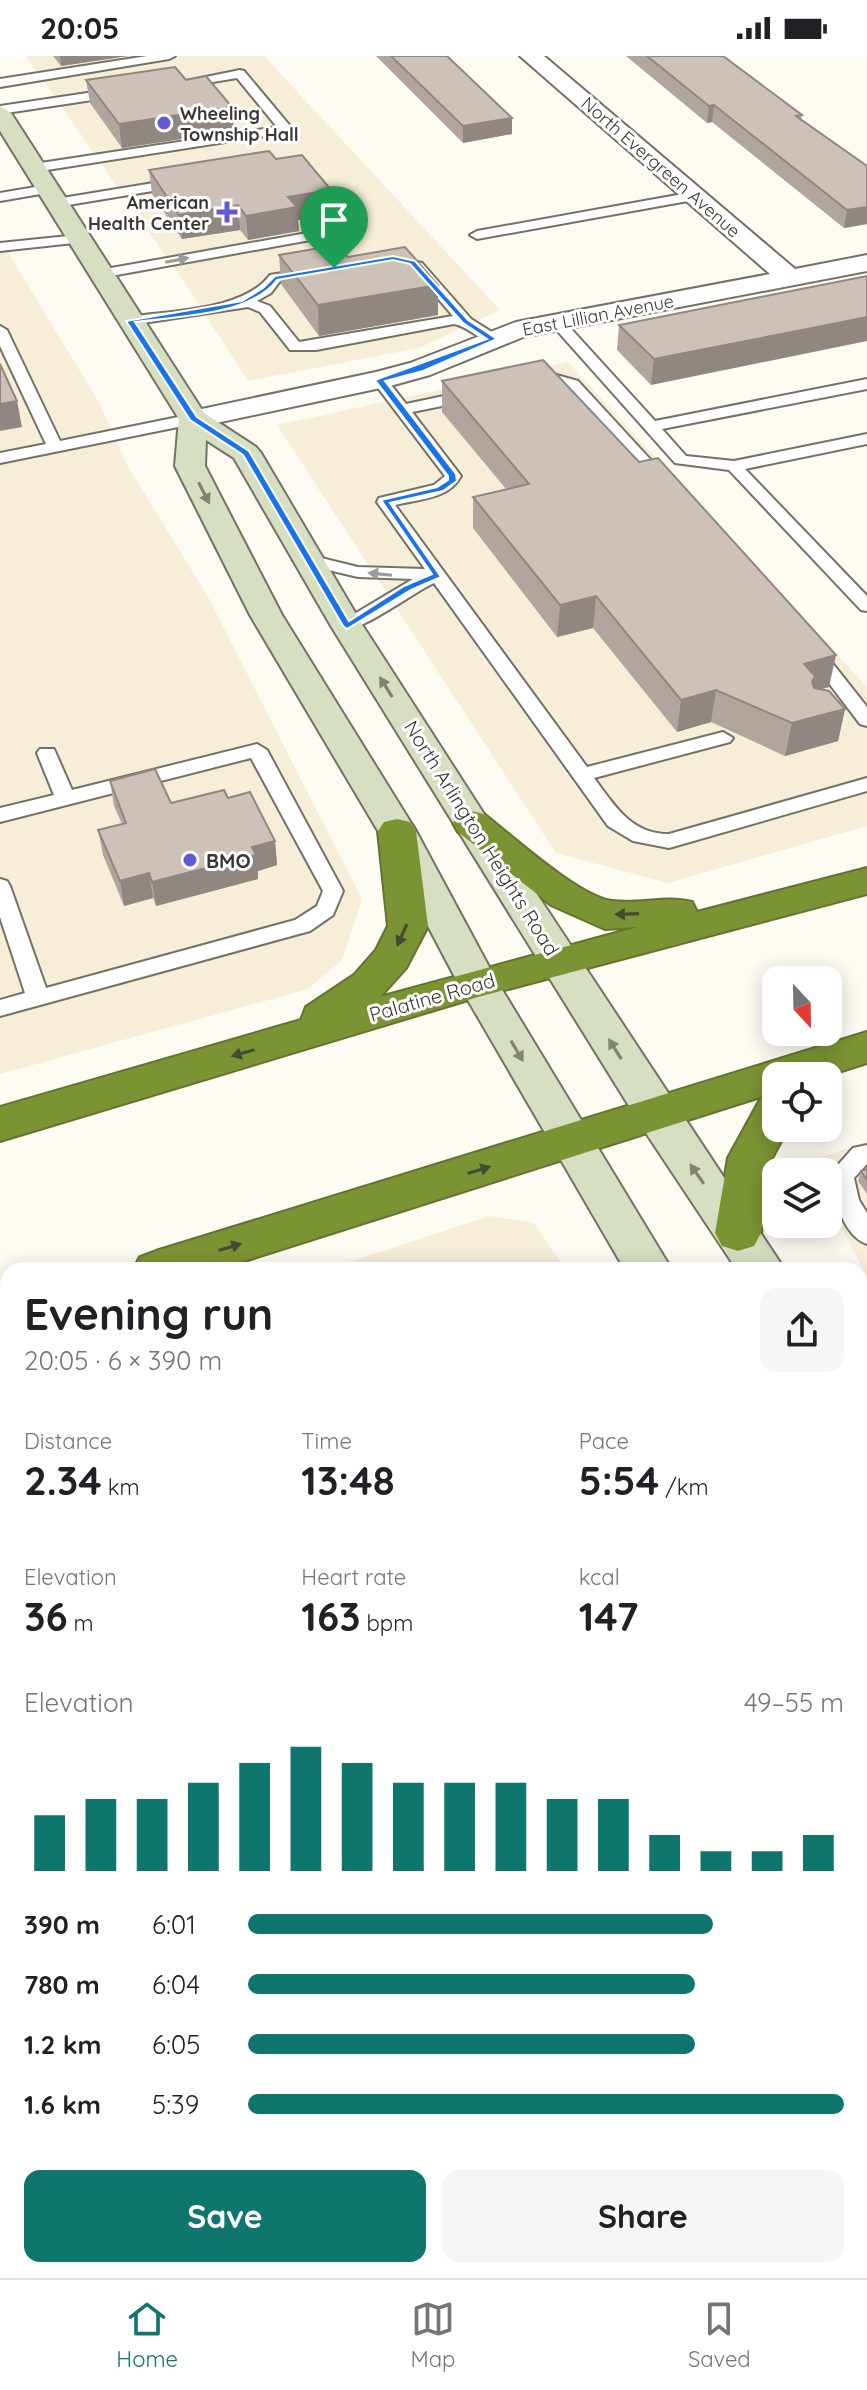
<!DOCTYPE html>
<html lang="en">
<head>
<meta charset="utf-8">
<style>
	body { margin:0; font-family:Quicksand,sans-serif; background:#f6f6f6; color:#202124; height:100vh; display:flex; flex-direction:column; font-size:30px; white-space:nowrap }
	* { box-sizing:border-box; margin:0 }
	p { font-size:26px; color:#757577 }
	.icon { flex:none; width:44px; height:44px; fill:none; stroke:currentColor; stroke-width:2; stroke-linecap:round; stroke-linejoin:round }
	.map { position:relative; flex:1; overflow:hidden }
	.sheet { position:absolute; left:0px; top:1206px; width:868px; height:1016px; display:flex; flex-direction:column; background:#fff; border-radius:24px 24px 0 0; box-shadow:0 4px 20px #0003 }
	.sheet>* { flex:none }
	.needle { width:52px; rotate:158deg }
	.controls { position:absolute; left:762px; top:910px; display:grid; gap:16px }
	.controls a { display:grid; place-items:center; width:80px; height:80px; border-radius:16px; background:#fff; box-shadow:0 4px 20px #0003; font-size:40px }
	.pin { position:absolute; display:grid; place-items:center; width:68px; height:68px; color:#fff; margin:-82px -34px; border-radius:50% 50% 50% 0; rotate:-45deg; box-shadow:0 0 8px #0007 }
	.pin .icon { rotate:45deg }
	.round { display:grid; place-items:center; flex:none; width:84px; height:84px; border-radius:16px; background:#f6f6f6 }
	.overview { display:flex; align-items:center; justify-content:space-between; height:136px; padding:0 24px }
	h1 { font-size:44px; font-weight:800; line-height:60px }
	.metrics { display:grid; grid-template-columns:repeat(3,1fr); gap:12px; height:136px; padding:8px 24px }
	.metrics div { display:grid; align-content:center }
	.metrics b { font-size:40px; font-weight:800 }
	.metrics small { font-size:22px; font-weight:400 }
	.metrics p { font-size:22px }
	.chart { height:224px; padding:16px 24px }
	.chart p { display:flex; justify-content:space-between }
	.chart svg { width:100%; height:144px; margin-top:8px; stroke:#0f766e; stroke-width:6 }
	.primary-button { display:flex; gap:16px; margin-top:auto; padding:16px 24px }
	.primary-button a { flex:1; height:92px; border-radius:16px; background:#0f766e; color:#fff; font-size:32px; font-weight:800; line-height:92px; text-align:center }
	.primary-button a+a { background:#f6f6f6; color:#202124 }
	ul { padding:0 24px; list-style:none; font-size:26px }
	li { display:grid; grid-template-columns:128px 96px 1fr; align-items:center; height:60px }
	li i { height:20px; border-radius:10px; background:#0f766e }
	.status { display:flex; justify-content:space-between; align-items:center; height:56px; padding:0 40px; background:#fff; direction:ltr }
	.status svg { height:22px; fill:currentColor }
	.tab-bar { display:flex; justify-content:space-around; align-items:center; height:112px; border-top:2px solid #e0e0e0; background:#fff; font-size:22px; color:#757577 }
	.tab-bar a { display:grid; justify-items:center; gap:4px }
	.tab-bar .active { color:#0f766e }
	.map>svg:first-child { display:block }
</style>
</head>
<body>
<div class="status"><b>20:05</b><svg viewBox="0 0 49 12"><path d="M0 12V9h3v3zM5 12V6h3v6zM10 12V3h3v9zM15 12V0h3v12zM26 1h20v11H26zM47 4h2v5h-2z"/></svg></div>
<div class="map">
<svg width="867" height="2222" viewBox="0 0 867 2222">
	<rect width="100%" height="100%" fill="#fefbf3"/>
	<!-- built -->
	<g fill="#f6eed9">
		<polygon points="26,0 264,0 500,254 419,292 248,325 188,232"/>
		<polygon points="0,183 100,348 127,409 207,539 362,843 342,904 308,933 0,1018"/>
		<polygon points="568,306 867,631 867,770 668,827 556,797 277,369"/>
		<polygon points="867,1085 867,1220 828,1147 828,1116 812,1116 807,1107"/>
		<polygon points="490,1160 534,1167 566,1214 324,1214"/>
		<polygon points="8,1317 8,2214 860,2214 860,1705 867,1718 867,2222 0,2222 0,1319"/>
	</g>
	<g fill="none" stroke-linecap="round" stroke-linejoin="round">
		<!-- lane casing -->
		<g stroke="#757165" stroke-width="4">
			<g id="lane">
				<polygon points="147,0 175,0 169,3 0,31 0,23"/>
				<polygon points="240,14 244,15 290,70 290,76 34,116 28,112 34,108 277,71 237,22 177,32 171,28"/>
				<polygon points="121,32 125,33 125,39 0,58 0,50"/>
				<polygon points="312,118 317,119 360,169 360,175 100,222 93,218 100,214 346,170 306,122"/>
				<polygon points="184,122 191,126 189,129 56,151 49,147 56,143"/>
				<polygon points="47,129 52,130 52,136 0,145 0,137"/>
				<polygon points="694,136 699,137 699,143 477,183 470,179 477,175"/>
				<polygon points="78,179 85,183 83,186 0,195 0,187"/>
				<path d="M417,206L422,207L471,263L498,280V286C482,288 470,271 454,268L316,294H290L260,256L248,251L130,269L123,265L130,261C173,254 243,255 270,219L312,212L317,213V219L280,225L271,237L257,245L270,250L299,286L453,260L410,210Z"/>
				<polygon points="558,263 563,264 655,365 867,323 867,333 662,373 686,400 734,405 867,378 867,388 745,413 867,540 867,555 861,554 729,414 675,407 553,270 551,267"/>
				<polygon points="0,270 7,274 60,385 193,358 201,363 193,368 0,407 0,397 46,388 0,290"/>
				<polygon points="553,318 578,325 671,426 673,429 671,432 659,432 568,331 553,328 532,332 524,327 527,324"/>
				<path d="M380,319L385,321L406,348L472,334L480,339L472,344L412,356L461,420C449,443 419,443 395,449L587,711L723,676L733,682L730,686L594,722C615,750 631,778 669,778L867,722V735L669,792L633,785L608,770L434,527C414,536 358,578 341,574L338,570L341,566L413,523L358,521L303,508L300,504L309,499L358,511L425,513L377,446L379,442L434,429L445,420L372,324Z"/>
				<polygon points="812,588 818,589 867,651 867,670 860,668 803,593"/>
				<polygon points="257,688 267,694 343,835 333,859 310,875 0,960 0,944 25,937 0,861 0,823 7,825 10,830 46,932 295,864 317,850 323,835 251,702 0,766 0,752 54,739 37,697 40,693 54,693 72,734"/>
				<path d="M867,1089V1108L854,1122L859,1144L867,1157V1188C843,1180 834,1141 829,1119L853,1092Z"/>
				<polygon points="867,1299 867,1322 860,1324 860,1301"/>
				<polygon points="8,2013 8,2047 0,2049 0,2015"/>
				<polygon points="289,2214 325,2214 323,2222 287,2222"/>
			</g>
		</g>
		<!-- street casing -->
		<g stroke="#757165" stroke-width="4">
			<polygon id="street" points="520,0 544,0 795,213 867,199 867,215 523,281 430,319 390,330 193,372 183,369 179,363 183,357 376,316 410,307 516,266 770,218"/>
		</g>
		<!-- secondary casing -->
		<g stroke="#757165" stroke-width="4">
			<g id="secondary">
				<polygon points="0,50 11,57 204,357 256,391 261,397 363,570 484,758 785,1214 737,1214 642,1071 331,570 234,402 206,384 205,410 282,559 416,775 495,922 672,1214 625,1214 458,927 378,775 250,559 175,410 179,363 0,75"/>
				<polygon points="860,1349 867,1352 867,1404 860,1401"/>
				<polygon points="860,1535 867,1537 867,1598 860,1595"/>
			</g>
		</g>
		<!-- highway casing -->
		<g stroke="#647333" stroke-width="4">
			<g id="highway">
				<path d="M471,755L484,758C512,780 579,841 612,845C639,849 665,839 692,846L697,856L867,812V838L478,941L0,1085V1051L301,964L306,951L354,919L376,894L388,870L378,775L384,766L397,763L410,766L416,775L428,870L406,912L380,941L638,871L605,873L551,849L458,776L453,767L458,758Z"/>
				<polygon points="867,976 867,1007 826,1020 776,1020 776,1036 216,1214 133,1214 140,1201 156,1195"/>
				<polygon points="776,1038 776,1072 788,1072 772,1102 761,1177 754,1190 738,1195 722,1190 715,1177 728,1102 761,1042"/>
				<polygon points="8,1240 8,1280 0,1282 0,1242"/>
			</g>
		</g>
		<!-- lane -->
		<use href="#lane" fill="#fff" fill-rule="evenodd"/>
		<!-- street -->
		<use href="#street" fill="#fff" fill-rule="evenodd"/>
		<!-- secondary -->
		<use href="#secondary" fill="#d7dfc2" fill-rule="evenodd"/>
		<!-- highway -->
		<use href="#highway" fill="#7b9433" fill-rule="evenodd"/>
	</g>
	<!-- wall -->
	<g fill="#b1a69e">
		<polygon points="53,0 128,0 61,10"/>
		<polygon points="376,0 447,0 512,62 512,78 463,87"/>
		<polygon points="626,0 723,0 802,59 801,64 867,110 867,168 844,172 712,66 707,67"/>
		<polygon points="86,24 186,24 234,75 122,92 90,47"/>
		<polygon points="276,103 332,158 298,164 299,175 248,184 240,174 182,183 152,138 149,114"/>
		<polygon points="279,199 348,201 438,229 438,259 319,280 281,228"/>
		<polygon points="867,220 651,329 617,294 619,269"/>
		<polygon points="442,325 829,631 821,633 845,653 838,685 785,700 711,666 677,676 593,572 557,581 473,472 473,441 506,433 442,356"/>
		<polygon points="110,725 171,747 228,742 275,785 277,809 258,815 258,823 156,850 153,842 124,850 103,799 98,774 122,768 114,750"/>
		<polygon points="867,1113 867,1138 858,1125 861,1115"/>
	</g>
	<!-- shaded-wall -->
	<g fill="#908781">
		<polygon points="60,0 128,0 61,10"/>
		<polygon points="714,49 712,66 707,67 709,50"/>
		<polygon points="232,51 234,75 122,92 119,68"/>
		<polygon points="512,62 512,78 463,87 463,70"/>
		<polygon points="331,134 332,158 298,164 299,175 248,184 246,160 288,141"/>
		<polygon points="238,149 240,174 182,183 179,159"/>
		<polygon points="867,151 867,168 844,172 847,154"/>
		<polygon points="438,229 438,259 319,280 318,249"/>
		<polygon points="867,261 867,285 651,329 654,303"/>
		<polygon points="17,345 22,371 0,375 0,348"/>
		<polygon points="596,540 593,572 557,581 560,549"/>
		<polygon points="836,599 829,631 812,636 804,608"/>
		<polygon points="716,634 711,666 677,676 681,644"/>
		<polygon points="845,653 838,685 785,700 792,667"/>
		<polygon points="275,785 277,809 258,815 258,823 156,850 152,826 252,791"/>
		<polygon points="149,817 153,842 124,850 120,825"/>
		<polygon points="8,1937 8,1955 0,1958 0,1940"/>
	</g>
	<!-- building -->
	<g fill="#cec1b8" stroke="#908781" stroke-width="2">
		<polygon points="391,0 447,0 512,62 463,70"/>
		<polygon points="647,0 723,0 802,59 796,60 867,110 867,151 847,154 714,49 709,50"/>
		<polygon points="175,11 186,24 206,20 232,51 119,68 86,24"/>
		<polygon points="269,95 276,103 302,99 331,134 288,141 297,151 246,160 238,149 179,159 149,114"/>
		<polygon points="337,189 348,201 405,191 438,229 318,249 279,199"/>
		<polygon points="867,220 867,261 812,272 654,303 619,269"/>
		<polygon points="543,304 639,406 658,402 836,599 804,608 815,620 812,626 814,632 829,635 845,653 792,667 716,634 681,644 596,540 560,549 473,441 529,428 442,325"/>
		<polygon points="0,308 17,345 0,348"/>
		<polygon points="155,713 171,747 224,734 228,742 250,736 275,785 252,791 256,799 152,826 149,817 120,825 98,774 126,767 110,725"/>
		<polygon points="867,1113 867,1124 861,1115"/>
		<polygon points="8,1419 8,1937 0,1940 0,1422"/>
		<polygon points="867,2086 867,2222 588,2222 604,2214 860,2214 860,2090"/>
	</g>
	<!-- one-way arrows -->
	<defs><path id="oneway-solid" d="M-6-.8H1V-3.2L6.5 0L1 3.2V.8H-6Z" transform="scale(2)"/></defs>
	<g fill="#9c9b98">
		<use href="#oneway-solid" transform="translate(177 204) rotate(-11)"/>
		<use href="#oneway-solid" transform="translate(380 518) rotate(-174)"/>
	</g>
	<g fill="#818373">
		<use href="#oneway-solid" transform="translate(204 437) rotate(63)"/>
		<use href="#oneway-solid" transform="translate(386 631) rotate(-122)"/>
		<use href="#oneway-solid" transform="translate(615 993) rotate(-122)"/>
		<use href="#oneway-solid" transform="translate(517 995) rotate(60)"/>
		<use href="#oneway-solid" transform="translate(697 1118) rotate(-125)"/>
	</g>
	<g fill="#474a32">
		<use href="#oneway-solid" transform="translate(627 858) rotate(178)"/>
		<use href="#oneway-solid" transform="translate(402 879) rotate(114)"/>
		<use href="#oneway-solid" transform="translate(243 997) rotate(164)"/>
		<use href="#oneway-solid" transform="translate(479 1114) rotate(-17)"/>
		<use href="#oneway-solid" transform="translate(230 1191) rotate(-17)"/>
	</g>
	<!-- route -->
	<path fill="#1a73e8" stroke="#fff" stroke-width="2" fill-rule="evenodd" d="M393,200L415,205L468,264L497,283L423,315L385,325L456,418L457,425L443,435L390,447L441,521L411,534L347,573L343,570L243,399L190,364L126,265L242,245L263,232L275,220ZM393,204L410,208L463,267L487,283L375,324L448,420V424L437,431L381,444L432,518L404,530L349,565L249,395L197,361L135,266C179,260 249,260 277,224Z"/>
	<!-- markers -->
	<g fill="#615ad3" stroke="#fff" stroke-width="3">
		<circle cx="164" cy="67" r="8"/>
		<path d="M223 144h8v8h8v8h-8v8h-8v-8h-8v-8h8z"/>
		<circle cx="190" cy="804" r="8"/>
	</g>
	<g text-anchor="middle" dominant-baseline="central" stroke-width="6" stroke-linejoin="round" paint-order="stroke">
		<!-- far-poi labels -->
		<g font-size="18" font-weight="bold" fill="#3a3732" stroke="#fff" text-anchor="start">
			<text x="180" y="57">Wheeling<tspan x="180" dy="21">Township Hall</tspan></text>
			<text x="209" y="146" text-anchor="end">American<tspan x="209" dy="21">Health Center</tspan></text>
		</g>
		<!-- far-street labels -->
		<g font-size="18" fill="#3a3732" stroke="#fff">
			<text transform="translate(661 111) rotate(41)">North Evergreen Avenue</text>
			<text transform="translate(598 259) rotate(-11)">East Lillian Avenue</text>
		</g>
		<!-- street labels -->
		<g font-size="20" fill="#3a3732" stroke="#fff">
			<text transform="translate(482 782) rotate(58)">North Arlington Heights Road</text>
			<text transform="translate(432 941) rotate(-16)">Palatine Road</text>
		</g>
		<!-- poi labels -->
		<g font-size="20" font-weight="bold" fill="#3a3732" stroke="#fff" text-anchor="start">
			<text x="206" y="804">BMO</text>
		</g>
	</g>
</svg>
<div class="controls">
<a><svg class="needle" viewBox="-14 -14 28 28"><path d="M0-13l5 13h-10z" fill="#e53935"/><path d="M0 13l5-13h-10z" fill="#757577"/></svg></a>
<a><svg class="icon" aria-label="locate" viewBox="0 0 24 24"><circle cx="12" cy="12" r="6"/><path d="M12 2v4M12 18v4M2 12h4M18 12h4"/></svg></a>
<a><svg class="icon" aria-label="layers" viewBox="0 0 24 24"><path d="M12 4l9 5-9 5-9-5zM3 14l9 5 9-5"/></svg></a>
</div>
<div class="pin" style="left:334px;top:212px;background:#1e9e55"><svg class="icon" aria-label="arrive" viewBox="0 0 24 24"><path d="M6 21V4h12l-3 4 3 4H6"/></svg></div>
<section class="sheet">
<div class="overview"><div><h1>Evening run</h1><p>20:05 · 6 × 390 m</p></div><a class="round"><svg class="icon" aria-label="share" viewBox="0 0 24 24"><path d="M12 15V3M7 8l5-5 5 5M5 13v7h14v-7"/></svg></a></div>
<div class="metrics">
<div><p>Distance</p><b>2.34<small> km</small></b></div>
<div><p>Time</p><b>13:48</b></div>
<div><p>Pace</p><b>5:54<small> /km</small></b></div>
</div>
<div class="metrics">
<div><p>Elevation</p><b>36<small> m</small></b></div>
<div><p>Heart rate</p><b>163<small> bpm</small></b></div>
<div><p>kcal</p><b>147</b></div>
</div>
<div class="chart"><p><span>Elevation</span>49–55 m</p>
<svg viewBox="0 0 160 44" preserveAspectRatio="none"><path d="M5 44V27M15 44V22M25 44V22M35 44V17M45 44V11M55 44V6M65 44V11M75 44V17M85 44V17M95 44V17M105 44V22M115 44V22M125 44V33M135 44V38M145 44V38M155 44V33"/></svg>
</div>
<ul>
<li><b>390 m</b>6:01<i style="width:78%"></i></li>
<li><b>780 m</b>6:04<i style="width:75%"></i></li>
<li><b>1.2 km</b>6:05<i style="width:75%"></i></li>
<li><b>1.6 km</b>5:39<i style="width:100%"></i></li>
</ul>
<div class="primary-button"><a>Save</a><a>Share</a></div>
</section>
</div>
<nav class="tab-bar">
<a class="active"><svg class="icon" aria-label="home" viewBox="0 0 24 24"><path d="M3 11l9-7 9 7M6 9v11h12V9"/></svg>Home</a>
<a><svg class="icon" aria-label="map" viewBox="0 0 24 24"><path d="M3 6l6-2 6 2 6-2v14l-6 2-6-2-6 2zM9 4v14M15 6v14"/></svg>Map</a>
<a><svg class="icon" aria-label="saved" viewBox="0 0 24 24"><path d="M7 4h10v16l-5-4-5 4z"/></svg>Saved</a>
</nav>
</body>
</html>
